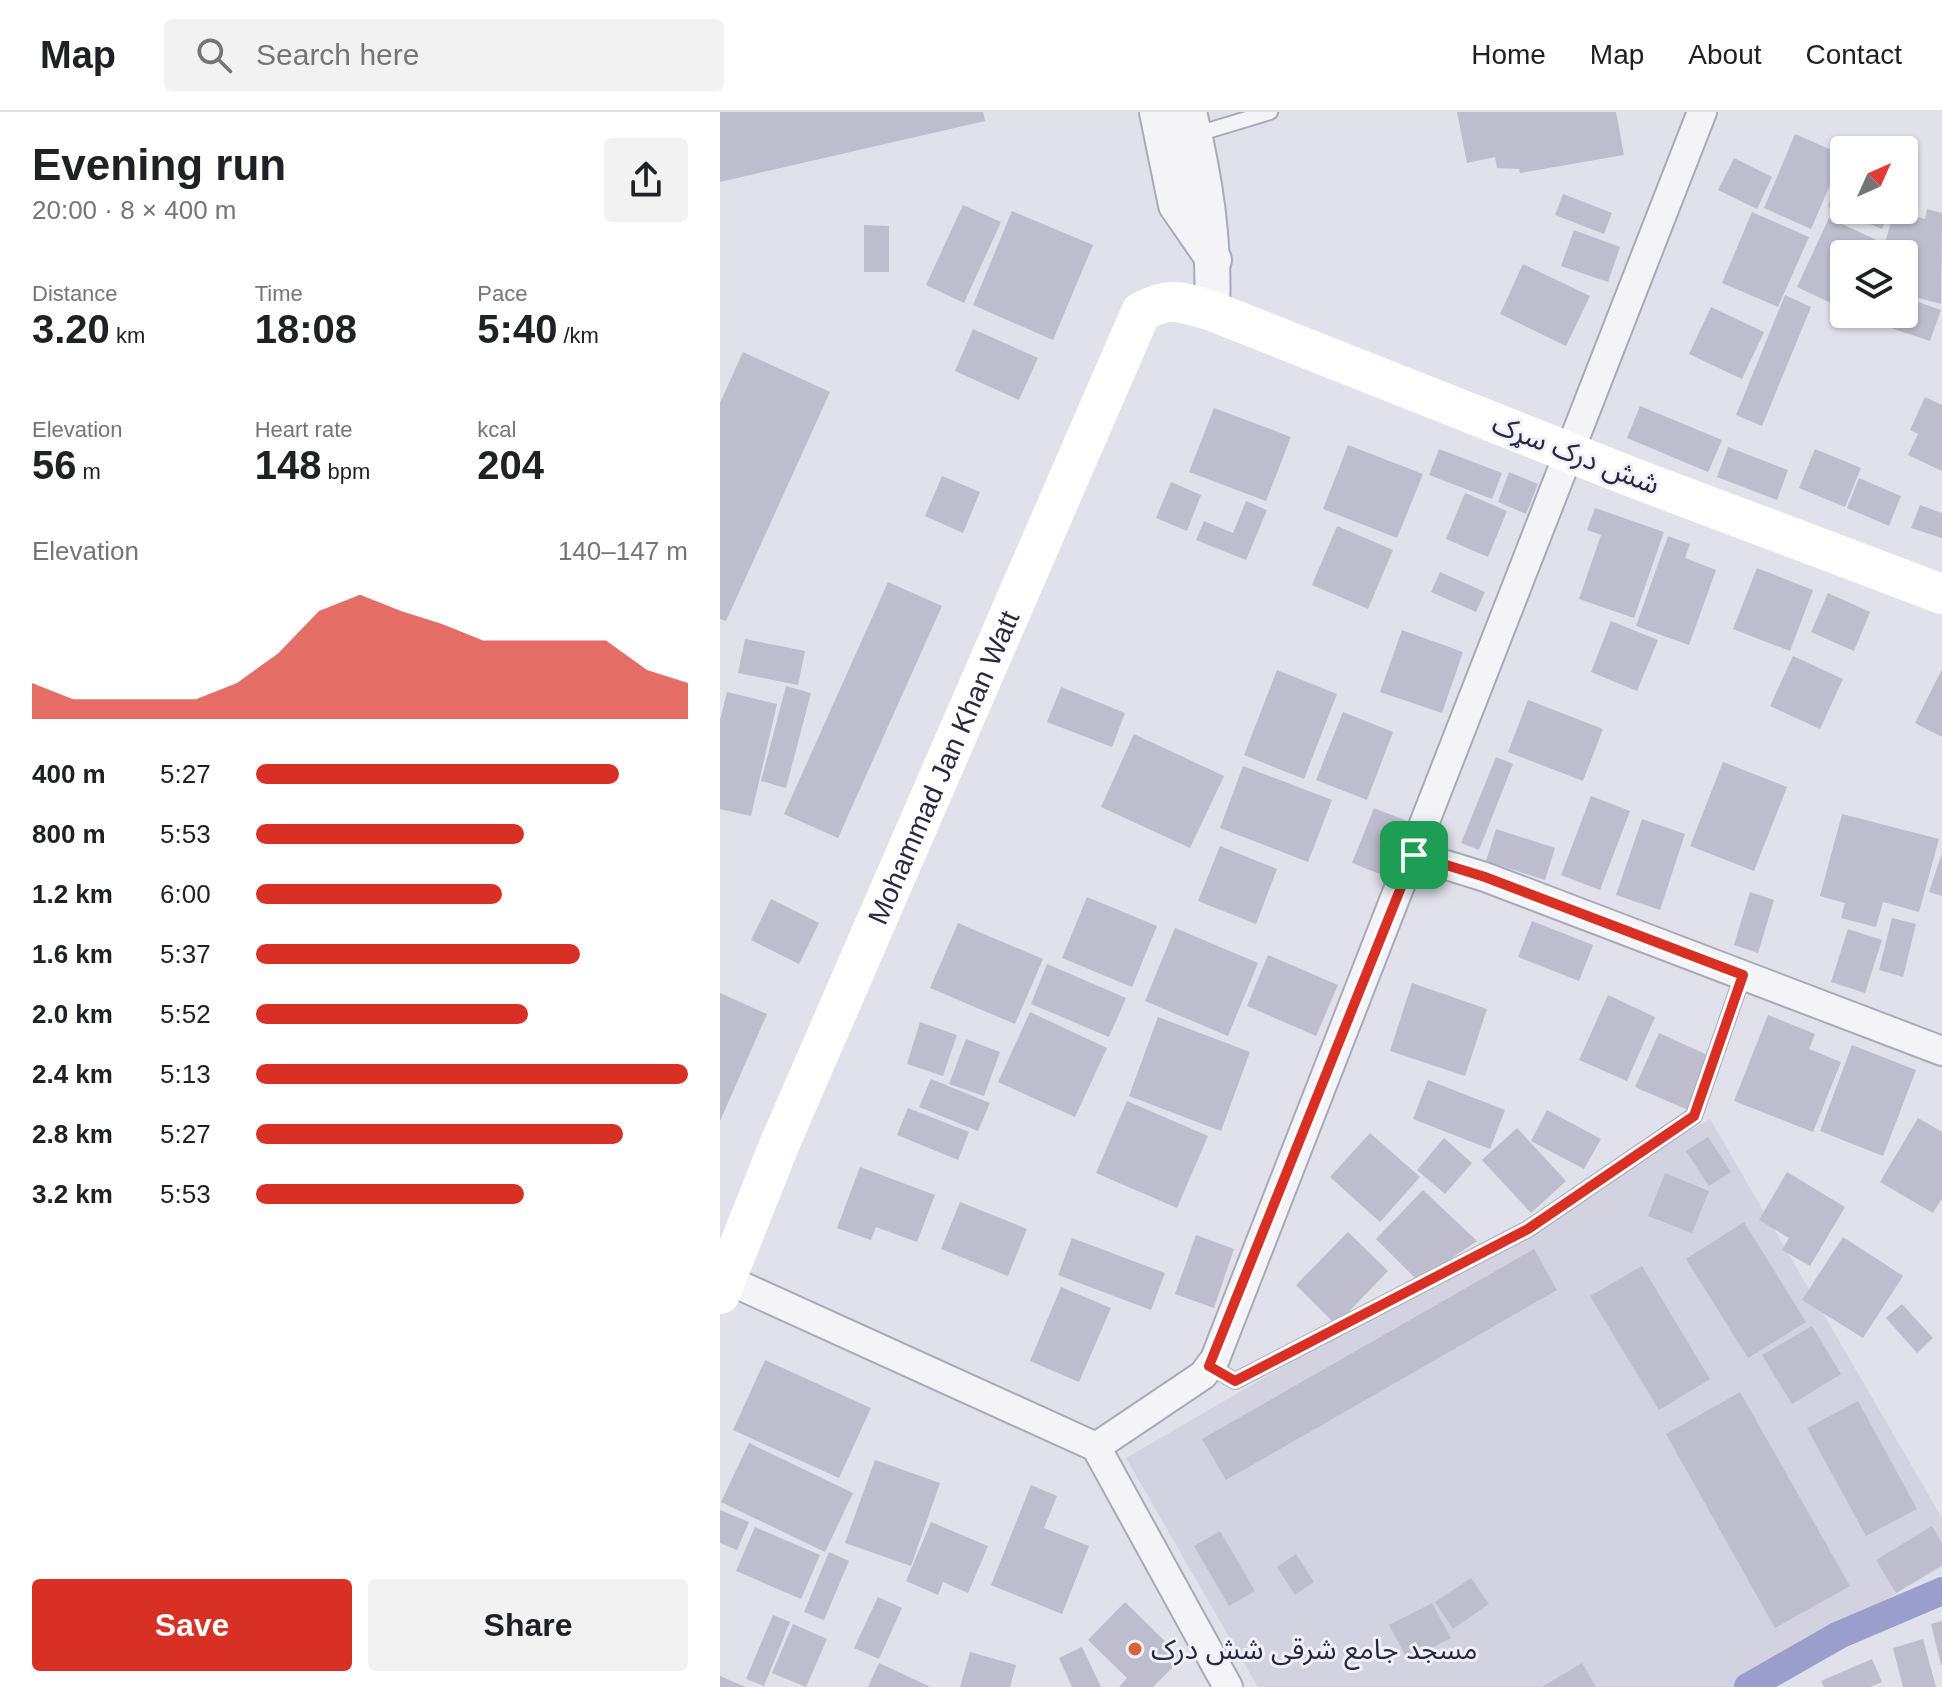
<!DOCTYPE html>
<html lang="en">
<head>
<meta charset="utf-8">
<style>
	body { margin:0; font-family:Arial,"Noto Sans Arabic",sans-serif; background:#f2f2f2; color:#202124; height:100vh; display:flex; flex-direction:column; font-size:30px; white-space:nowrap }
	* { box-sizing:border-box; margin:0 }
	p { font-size:26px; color:#757577 }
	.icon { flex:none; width:44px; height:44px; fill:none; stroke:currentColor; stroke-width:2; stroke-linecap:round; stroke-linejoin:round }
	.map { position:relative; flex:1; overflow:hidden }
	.drawer { display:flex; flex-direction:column; background:#fff; width:720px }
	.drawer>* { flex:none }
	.needle { width:52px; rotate:45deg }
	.tools { position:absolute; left:1110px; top:24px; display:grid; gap:16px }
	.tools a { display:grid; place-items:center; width:88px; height:88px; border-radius:8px; background:#fff; box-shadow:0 2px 6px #0004; font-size:40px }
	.pin { position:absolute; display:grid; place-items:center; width:68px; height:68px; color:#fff; margin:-34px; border-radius:16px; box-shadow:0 4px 12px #0006 }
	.round { display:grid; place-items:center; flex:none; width:84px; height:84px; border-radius:8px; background:#f2f2f2 }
	.overview { display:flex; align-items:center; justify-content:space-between; height:136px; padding:0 32px }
	h1 { font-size:44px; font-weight:600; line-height:60px }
	.metrics { display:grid; grid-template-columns:repeat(3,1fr); gap:12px; height:136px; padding:8px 32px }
	.metrics div { display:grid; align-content:center }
	.metrics b { font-size:40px; font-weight:600 }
	.metrics small { font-size:22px; font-weight:400 }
	.metrics p { font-size:22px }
	.chart { height:224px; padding:16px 32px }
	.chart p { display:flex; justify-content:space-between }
	.chart svg { width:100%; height:144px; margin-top:8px; fill:#d93025; opacity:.7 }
	.action { display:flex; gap:16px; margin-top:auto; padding:16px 32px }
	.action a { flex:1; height:92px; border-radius:8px; background:#d93025; color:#fff; font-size:32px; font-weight:600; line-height:92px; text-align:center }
	.action a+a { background:#f2f2f2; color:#202124 }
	ul { padding:0 32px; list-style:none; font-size:26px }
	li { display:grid; grid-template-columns:128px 96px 1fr; align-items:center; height:60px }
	li i { height:20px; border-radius:10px; background:#d93025 }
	header { display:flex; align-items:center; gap:48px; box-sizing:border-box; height:112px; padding:0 40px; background:#fff; border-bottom:2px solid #e0e0e0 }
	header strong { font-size:38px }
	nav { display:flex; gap:44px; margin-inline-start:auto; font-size:28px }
	.search { width:560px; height:72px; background:#f2f2f2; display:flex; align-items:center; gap:20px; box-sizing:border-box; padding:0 28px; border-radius:8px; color:#757577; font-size:30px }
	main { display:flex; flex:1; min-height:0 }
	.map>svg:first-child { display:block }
</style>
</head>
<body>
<header>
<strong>Map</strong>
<div class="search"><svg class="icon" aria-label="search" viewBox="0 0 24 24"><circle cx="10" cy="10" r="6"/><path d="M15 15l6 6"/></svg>Search here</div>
<nav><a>Home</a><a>Map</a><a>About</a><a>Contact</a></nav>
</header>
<main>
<section class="drawer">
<div class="overview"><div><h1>Evening run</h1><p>20:00 · 8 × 400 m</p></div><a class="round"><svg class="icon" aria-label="share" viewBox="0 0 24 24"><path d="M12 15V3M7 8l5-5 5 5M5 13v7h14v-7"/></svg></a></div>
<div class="metrics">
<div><p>Distance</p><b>3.20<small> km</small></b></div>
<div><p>Time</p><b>18:08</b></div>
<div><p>Pace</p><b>5:40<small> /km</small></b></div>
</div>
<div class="metrics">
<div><p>Elevation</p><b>56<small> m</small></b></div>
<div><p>Heart rate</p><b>148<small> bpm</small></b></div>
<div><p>kcal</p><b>204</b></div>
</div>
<div class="chart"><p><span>Elevation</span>140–147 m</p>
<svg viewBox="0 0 160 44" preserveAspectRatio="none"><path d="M0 44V33L10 38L20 38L30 38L40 38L50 33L60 24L70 11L80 6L90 11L100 15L110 20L120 20L130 20L140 20L150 29L160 33V44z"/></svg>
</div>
<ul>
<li><b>400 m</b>5:27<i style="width:84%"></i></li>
<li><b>800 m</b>5:53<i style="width:62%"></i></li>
<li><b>1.2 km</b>6:00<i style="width:57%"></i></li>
<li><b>1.6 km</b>5:37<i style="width:75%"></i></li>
<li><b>2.0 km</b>5:52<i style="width:63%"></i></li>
<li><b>2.4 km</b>5:13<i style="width:100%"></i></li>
<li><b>2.8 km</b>5:27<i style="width:85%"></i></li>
<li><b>3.2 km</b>5:53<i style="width:62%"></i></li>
</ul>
<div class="action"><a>Save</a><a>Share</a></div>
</section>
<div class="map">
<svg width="1222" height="1575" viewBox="0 0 1222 1575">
	<rect width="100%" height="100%" fill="#e0e1ea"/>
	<!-- built -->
	<polygon fill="#d2d2e0" points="990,1007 1222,1406 1222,1455 1015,1575 538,1575 406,1346"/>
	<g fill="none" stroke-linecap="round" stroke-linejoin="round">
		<!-- canal -->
		<polyline stroke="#999ecd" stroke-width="28" points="1028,1575 1119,1523 1222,1479"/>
	</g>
	<!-- building -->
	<g fill="#bdbdce">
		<polygon points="0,0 263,0 265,9 0,70"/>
		<polygon points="737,0 896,0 904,43 800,61 799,57 777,56 775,45 747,51"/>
		<polygon points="1075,22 1123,43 1091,117 1044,96"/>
		<polygon points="1014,46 1052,65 1037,97 998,78"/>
		<polygon points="1124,57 1124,98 1170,98 1162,117 1108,94"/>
		<polygon points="843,82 892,101 884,122 835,103"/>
		<polygon points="243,93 281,110 244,191 206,173"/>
		<polygon points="1207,97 1222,101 1221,192 1184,182 1184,142 1162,142 1174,99 1205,107"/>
		<polygon points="292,99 373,133 333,228 253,193"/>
		<polygon points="1032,100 1089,125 1058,195 1002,171"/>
		<polygon points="1109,106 1163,131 1158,142 1124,142 1124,197 1077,175"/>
		<polygon points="144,113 169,114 169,160 144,160"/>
		<polygon points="854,118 900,135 888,170 841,154"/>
		<polygon points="803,152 870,184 846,234 780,202"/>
		<polygon points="1065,183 1091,195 1042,314 1016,303"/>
		<polygon points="1184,185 1221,198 1210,229 1165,214 1169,202 1184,202"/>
		<polygon points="991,195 1044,220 1022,267 969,242"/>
		<polygon points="253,217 318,246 299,288 235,259"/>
		<polygon points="23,240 110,280 6,509 0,507 0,291"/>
		<polygon points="1205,285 1222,293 1222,359 1188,343 1198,322 1190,318"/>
		<polygon points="920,294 1002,328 988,360 907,326"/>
		<polygon points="494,296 571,325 546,389 469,360"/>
		<polygon points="628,333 703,362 677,426 603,397"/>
		<polygon points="1008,335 1068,358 1057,388 997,365"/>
		<polygon points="719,337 782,361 772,387 709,363"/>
		<polygon points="1095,337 1141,356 1125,395 1079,376"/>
		<polygon points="789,360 818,372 806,402 778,390"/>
		<polygon points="222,364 260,380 243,421 205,404"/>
		<polygon points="1139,366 1181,384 1169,414 1127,396"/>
		<polygon points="451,370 481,383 467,419 436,406"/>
		<polygon points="745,381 787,399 768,445 726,427"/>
		<polygon points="526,389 547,398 526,448 476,428 484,409 513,421"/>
		<polygon points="1200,393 1222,401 1222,426 1191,416"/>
		<polygon points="875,396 944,420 914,506 859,487 881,423 867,418"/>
		<polygon points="617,414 673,438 648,497 592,473"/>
		<polygon points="948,424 970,432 965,446 996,458 969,533 916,514"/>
		<polygon points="1037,456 1093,478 1070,539 1013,517"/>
		<polygon points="720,460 765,480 756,500 711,480"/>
		<polygon points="168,470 222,494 118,726 64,702"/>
		<polygon points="1108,481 1150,500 1134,539 1091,520"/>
		<polygon points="891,509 938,528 917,579 871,560"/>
		<polygon points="682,518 743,540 722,601 660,580"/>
		<polygon points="25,527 85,539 78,573 18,561"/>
		<polygon points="1073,544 1123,567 1100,617 1050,594"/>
		<polygon points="1222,557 1222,625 1195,611"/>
		<polygon points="557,558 617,582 584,667 524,643"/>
		<polygon points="66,574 91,581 66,676 41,669"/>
		<polygon points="341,575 405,601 392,635 327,610"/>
		<polygon points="7,580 57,592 31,704 0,697 0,608"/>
		<polygon points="808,588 883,617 863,669 788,640"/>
		<polygon points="623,600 673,620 647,688 596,668"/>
		<polygon points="414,622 504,664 470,736 381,695"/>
		<polygon points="776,645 793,652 759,738 741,731"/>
		<polygon points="1003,650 1067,675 1034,759 970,734"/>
		<polygon points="523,654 612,688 588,750 500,716"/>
		<polygon points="871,684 910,699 880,778 841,763"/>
		<polygon points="654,696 687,709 665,764 632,751"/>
		<polygon points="1122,702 1219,727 1199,800 1163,790 1156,815 1121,806 1125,791 1100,784"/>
		<polygon points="922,707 965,722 940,798 896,783"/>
		<polygon points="776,717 835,736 825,768 766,749"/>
		<polygon points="500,734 557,757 536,812 478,789"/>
		<polygon points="1222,741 1222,784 1209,780"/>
		<polygon points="1030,780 1054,788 1038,841 1014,833"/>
		<polygon points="367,785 437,814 412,875 342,846"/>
		<polygon points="51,787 99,811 79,852 31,828"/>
		<polygon points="1172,806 1196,812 1183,865 1159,858"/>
		<polygon points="812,809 873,833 859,869 798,845"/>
		<polygon points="238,811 323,847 295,912 210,876"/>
		<polygon points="455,816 538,851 508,924 425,889"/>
		<polygon points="1128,817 1162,828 1145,881 1111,870"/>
		<polygon points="548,843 618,873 596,924 527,894"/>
		<polygon points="327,852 406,886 389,925 311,892"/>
		<polygon points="692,871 767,897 745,964 670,939"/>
		<polygon points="0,881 47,902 0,1009"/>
		<polygon points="888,883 935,905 907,969 859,948"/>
		<polygon points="310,900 387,936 355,1005 278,970"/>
		<polygon points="1048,903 1095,922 1089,937 1121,950 1093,1020 1014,989"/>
		<polygon points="438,905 530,940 501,1019 409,984"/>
		<polygon points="200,910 237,923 223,964 187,952"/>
		<polygon points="939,921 992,945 968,998 915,975"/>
		<polygon points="246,927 280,940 264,984 229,972"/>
		<polygon points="1132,933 1196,958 1163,1044 1100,1019"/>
		<polygon points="211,967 270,991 258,1019 199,995"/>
		<polygon points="708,968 785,998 770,1037 693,1007"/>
		<polygon points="407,989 488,1024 457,1096 376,1061"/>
		<polygon points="188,996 249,1020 238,1048 177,1023"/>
		<polygon points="827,998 881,1027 864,1057 811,1029"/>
		<polygon points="1198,1006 1222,1020 1222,1086 1213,1101 1160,1070"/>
		<polygon points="797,1016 846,1069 811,1101 762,1048"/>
		<polygon points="650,1021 700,1065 660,1110 610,1065"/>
		<polygon points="988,1025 1011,1060 989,1074 966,1039"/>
		<polygon points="724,1026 752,1051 725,1082 697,1058"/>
		<polygon points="140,1055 215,1083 197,1130 156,1115 151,1128 117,1116"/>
		<polygon points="1067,1060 1125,1095 1090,1154 1062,1138 1069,1126 1039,1108"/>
		<polygon points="945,1061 989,1079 972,1121 928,1104"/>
		<polygon points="703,1078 757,1129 698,1169 656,1127"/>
		<polygon points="240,1090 307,1117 288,1164 221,1137"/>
		<polygon points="1024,1110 1086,1210 1028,1246 966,1147"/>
		<polygon points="628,1120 668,1159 616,1213 576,1173"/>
		<polygon points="476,1123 514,1137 494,1196 455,1182"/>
		<polygon points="1123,1125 1183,1164 1143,1226 1082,1188"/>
		<polygon points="352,1126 445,1161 431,1198 338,1163"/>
		<polygon points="814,1137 837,1178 506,1368 482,1327"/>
		<polygon points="922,1154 990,1267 939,1298 870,1184"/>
		<polygon points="341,1175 391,1196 359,1270 310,1249"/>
		<polygon points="1182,1192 1213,1226 1197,1241 1166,1206"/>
		<polygon points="1092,1214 1121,1262 1072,1292 1042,1243"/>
		<polygon points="45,1248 151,1296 119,1366 13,1318"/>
		<polygon points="1020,1280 1130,1474 1055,1516 946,1322"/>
		<polygon points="1138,1289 1197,1397 1146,1424 1087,1316"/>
		<polygon points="29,1331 133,1381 105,1440 1,1390"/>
		<polygon points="155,1348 220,1371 191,1454 125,1431"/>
		<polygon points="311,1373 337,1384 324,1416 369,1434 342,1502 271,1473"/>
		<polygon points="0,1398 29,1410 17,1438 0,1431"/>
		<polygon points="211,1410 268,1434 248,1481 223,1470 218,1483 186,1469"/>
		<polygon points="1212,1414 1222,1431 1222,1453 1176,1481 1156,1448"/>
		<polygon points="35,1415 100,1443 81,1487 16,1459"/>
		<polygon points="500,1419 535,1479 509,1494 474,1434"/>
		<polygon points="109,1440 129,1449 104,1508 84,1500"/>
		<polygon points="576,1442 594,1470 575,1483 557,1455"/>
		<polygon points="751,1466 769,1492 733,1517 715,1490"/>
		<polygon points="158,1485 182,1496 159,1547 134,1536"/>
		<polygon points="405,1490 462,1546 433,1575 399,1575 407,1566 368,1528"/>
		<polygon points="712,1491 731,1526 688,1548 669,1513"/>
		<polygon points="53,1503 70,1510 44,1574 26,1567"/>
		<polygon points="1222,1509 1222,1553 1221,1553 1211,1512"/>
		<polygon points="73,1512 107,1527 86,1575 52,1561"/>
		<polygon points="1203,1527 1216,1575 1183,1575 1173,1536"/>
		<polygon points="362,1535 381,1575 352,1575 339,1546"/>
		<polygon points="250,1540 296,1553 290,1575 240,1575"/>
		<polygon points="1152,1547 1162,1570 1150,1575 1104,1575 1101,1569"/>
		<polygon points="159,1551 211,1575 148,1575"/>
		<polygon points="862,1551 876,1575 822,1575"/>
		<polygon points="0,1564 26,1575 0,1575"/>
	</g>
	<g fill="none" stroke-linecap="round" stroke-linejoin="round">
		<!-- service casing -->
		<g stroke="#a9aab8" stroke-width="18">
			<g id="service">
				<polyline points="474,23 550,0"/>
				<polyline points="489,1254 515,1269 808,1117 974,1004 1023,863"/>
			</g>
		</g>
		<!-- minor casing -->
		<g stroke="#a9aab8" stroke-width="32">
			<g id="minor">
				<polyline points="694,743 765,765 1222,939"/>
				<polyline points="6,1167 376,1335 508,1575"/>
				<polyline points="376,1335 483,1263 495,1247 982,0"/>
			</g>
		</g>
		<!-- tertiary casing -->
		<g stroke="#a9aab8" stroke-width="38">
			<g id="tertiary">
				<polyline points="437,0 456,93 494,148"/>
				<path d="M469,0C485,66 495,130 492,199"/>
			</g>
		</g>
		<!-- service -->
		<use href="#service" stroke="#f4f4f8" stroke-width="14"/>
		<!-- minor -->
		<use href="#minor" stroke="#f4f4f8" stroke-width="28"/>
		<!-- tertiary -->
		<use href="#tertiary" stroke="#f4f4f8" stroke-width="34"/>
		<!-- secondary -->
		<path stroke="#fff" stroke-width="40" id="s1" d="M0,1182L60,1031L421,200C450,184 461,190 492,199L914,366L1222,482"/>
	</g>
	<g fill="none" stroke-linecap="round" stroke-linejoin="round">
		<!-- route casing -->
		<g stroke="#fff" stroke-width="16">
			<polygon id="route" points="694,743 765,765 1023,863 974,1004 808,1117 515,1269 489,1254"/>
		</g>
		<!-- route -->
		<use href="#route" stroke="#d93025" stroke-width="10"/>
	</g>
	<!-- markers -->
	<circle fill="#d8623c" stroke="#f0f1f8" stroke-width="3" cx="415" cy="1537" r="8"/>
	<g text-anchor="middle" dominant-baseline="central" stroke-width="6" stroke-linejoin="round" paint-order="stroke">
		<!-- street labels -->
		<g font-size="28" fill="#282843" stroke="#f0f1f8">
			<text transform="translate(856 342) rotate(21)">شش درک سړک</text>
			<text stroke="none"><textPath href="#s1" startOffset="572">Mohammad Jan Khan Watt</textPath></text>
		</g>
		<!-- poi labels -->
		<g font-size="28" fill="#282843" stroke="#f0f1f8" text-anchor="start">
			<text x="431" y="1537">مسجد جامع شرقی شش درک</text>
		</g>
	</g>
</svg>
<div class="tools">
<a><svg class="needle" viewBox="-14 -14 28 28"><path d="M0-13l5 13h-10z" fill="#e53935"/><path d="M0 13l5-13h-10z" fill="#757577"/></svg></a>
<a><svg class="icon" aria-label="layers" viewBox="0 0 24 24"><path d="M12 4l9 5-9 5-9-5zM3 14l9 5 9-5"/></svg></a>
</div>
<div class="pin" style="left:694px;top:743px;background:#1e9e55"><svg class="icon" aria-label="arrive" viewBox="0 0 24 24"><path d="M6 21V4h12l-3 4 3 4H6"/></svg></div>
</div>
</main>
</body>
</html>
